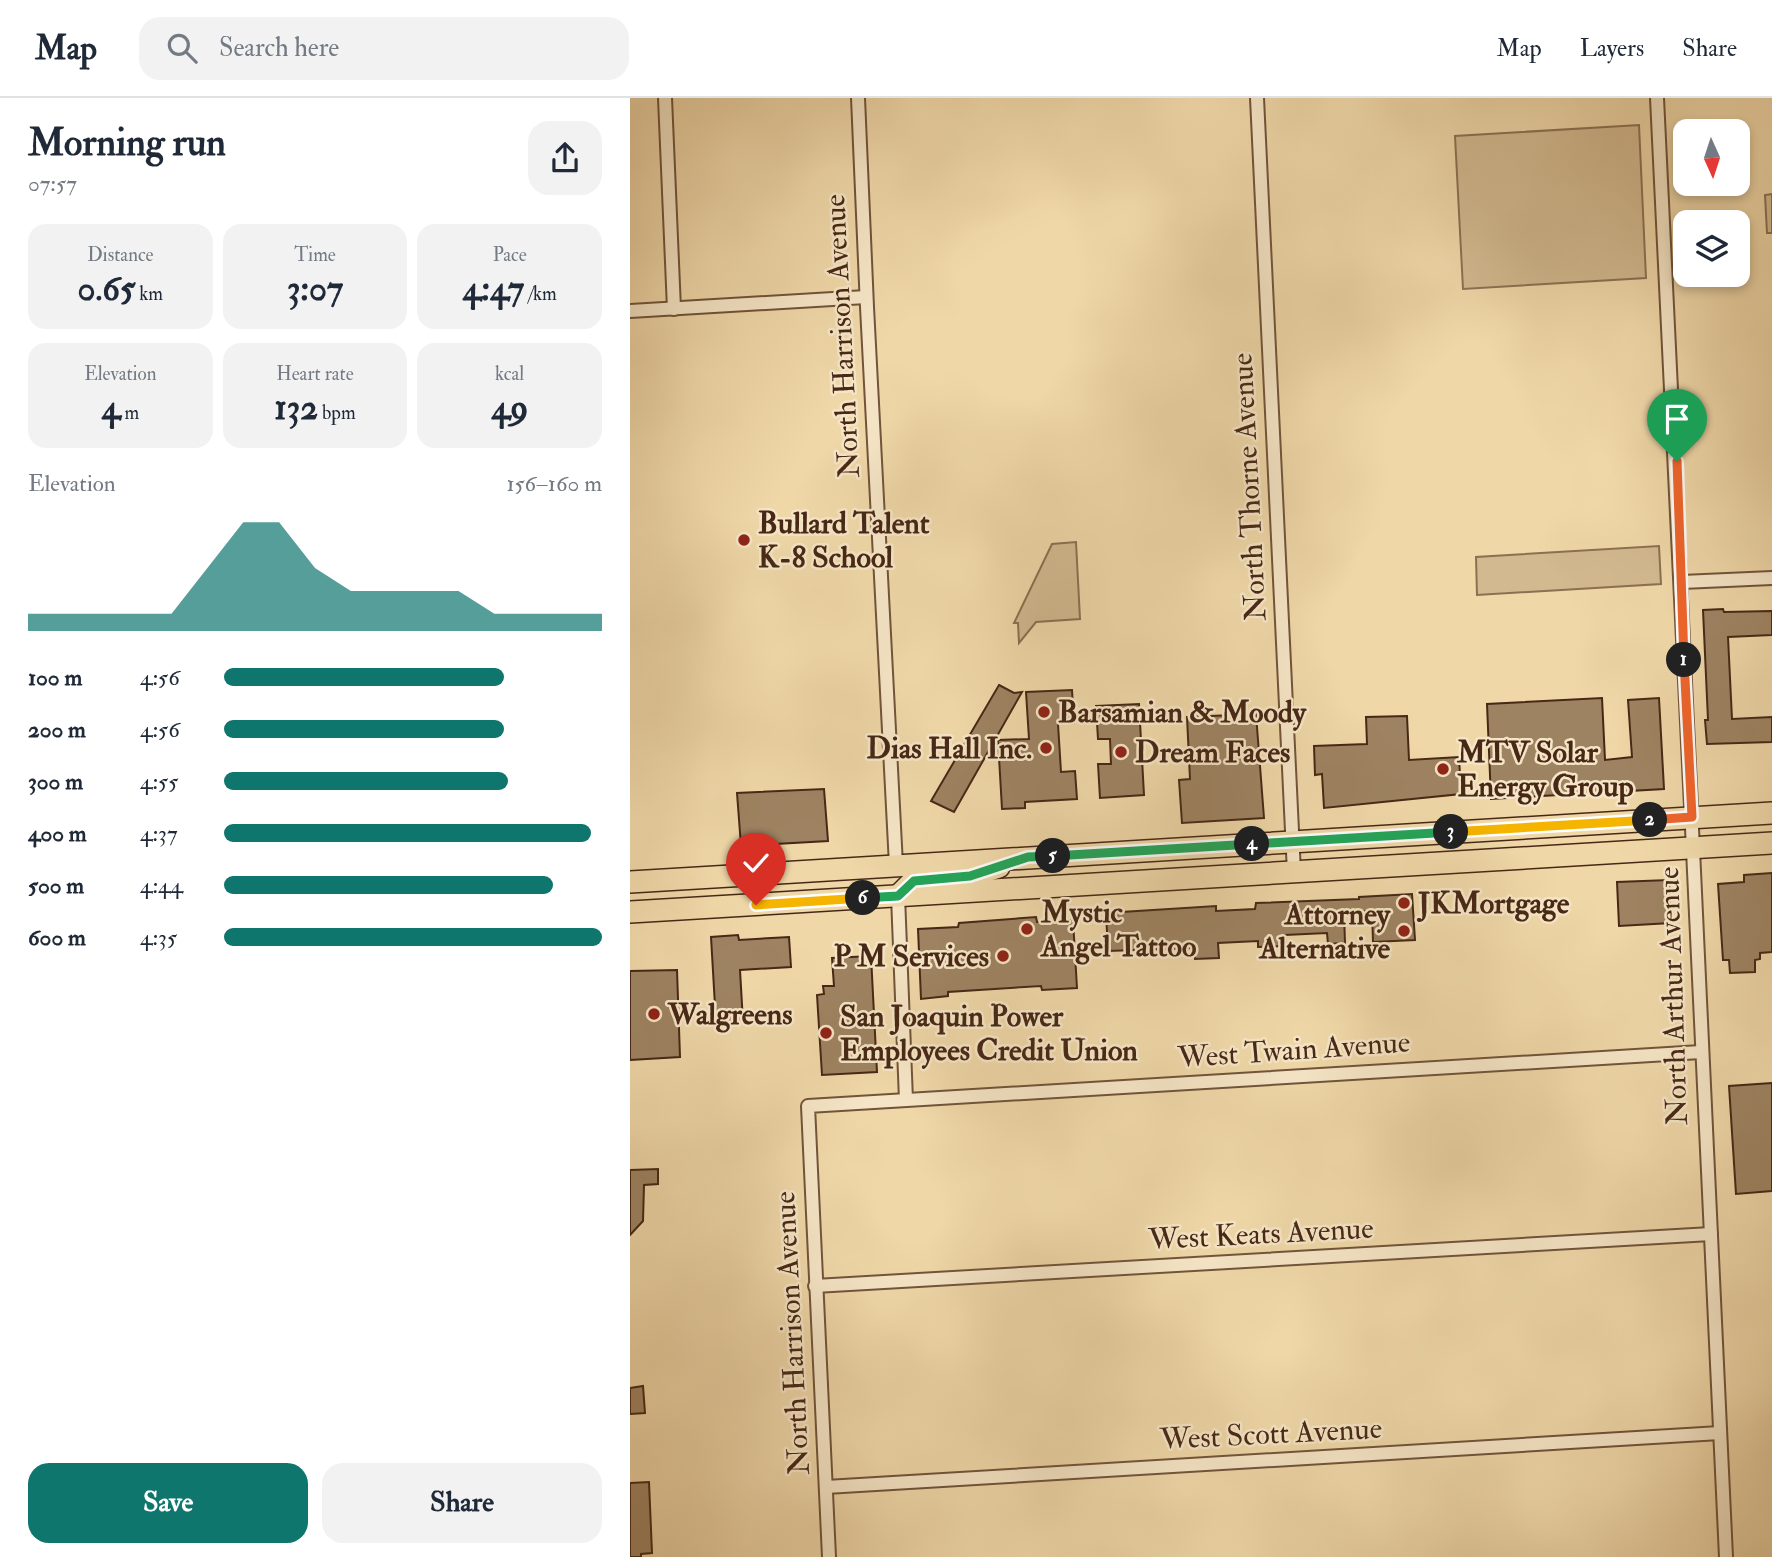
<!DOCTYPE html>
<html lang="en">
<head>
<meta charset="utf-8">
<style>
	body { margin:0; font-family:"IM FELL Double Pica",serif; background:#f2f2f3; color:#1f2937; height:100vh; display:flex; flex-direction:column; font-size:26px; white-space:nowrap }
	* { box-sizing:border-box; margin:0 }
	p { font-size:23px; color:#747a83 }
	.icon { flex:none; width:38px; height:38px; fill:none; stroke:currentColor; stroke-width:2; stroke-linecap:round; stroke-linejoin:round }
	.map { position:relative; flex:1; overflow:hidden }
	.panel { display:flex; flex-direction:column; background:#fff; width:630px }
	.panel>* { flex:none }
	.needle { width:46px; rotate:177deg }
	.tools { position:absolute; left:1043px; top:21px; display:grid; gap:14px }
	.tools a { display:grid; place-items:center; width:77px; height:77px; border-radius:14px; background:#fff; box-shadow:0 4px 10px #0003; font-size:35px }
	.pin { position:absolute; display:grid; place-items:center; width:60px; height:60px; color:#fff; margin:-72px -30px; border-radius:50% 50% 50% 0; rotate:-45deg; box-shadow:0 0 7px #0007 }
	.pin .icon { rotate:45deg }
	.km { position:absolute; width:35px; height:35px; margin:-18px; border-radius:50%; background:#222; color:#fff; font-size:19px; line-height:35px; text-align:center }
	.round { display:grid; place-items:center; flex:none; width:74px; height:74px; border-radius:21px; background:#f2f2f3 }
	.overview { display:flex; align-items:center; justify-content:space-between; height:119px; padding:0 28px }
	h1 { font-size:38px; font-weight:700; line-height:52px }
	.metrics { display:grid; grid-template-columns:repeat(3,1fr); gap:10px; height:119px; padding:7px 28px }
	.metrics div { display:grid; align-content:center; border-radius:18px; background:#f2f2f3; text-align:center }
	.metrics b { font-size:35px; font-weight:700 }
	.metrics small { font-size:19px; font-weight:400 }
	.metrics p { font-size:19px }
	.chart { height:196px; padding:14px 28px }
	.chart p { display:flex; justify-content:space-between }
	.chart svg { width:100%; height:126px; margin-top:7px; fill:#0f766e; opacity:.7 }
	.cta { display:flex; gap:14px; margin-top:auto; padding:14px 28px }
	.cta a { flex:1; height:80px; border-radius:21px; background:#0f766e; color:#fff; font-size:28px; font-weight:700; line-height:80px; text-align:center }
	.cta a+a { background:#f2f2f3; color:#1f2937 }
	ul { padding:0 28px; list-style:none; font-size:23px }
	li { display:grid; grid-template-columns:112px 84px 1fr; align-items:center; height:52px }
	li i { height:18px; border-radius:9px; background:#0f766e }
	header { display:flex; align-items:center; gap:42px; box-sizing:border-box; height:98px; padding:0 35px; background:#fff; border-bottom:2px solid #e0e1e3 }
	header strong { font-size:33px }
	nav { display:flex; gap:38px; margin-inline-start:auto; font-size:24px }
	.search { width:490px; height:63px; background:#f2f2f3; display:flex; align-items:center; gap:18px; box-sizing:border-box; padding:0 24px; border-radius:21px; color:#747a83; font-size:26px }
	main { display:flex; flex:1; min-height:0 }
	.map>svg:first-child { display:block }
</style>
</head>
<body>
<header>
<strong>Map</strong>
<div class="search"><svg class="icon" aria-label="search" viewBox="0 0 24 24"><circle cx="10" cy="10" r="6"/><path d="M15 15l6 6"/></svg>Search here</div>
<nav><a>Map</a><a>Layers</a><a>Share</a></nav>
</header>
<main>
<section class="panel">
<div class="overview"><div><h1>Morning run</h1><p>07:57</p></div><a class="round"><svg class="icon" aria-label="share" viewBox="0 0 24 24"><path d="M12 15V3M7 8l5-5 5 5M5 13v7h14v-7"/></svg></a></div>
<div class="metrics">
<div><p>Distance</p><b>0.65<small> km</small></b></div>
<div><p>Time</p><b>3:07</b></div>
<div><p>Pace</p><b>4:47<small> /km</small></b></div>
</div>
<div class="metrics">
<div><p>Elevation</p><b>4<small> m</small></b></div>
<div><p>Heart rate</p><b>132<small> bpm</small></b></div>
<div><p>kcal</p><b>49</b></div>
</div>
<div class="chart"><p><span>Elevation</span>156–160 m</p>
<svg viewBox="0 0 160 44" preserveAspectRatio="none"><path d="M0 44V38L10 38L20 38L30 38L40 38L50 22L60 6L70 6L80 22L90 30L100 30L110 30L120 30L130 38L140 38L150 38L160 38V44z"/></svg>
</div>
<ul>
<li><b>100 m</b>4:56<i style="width:74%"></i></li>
<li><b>200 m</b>4:56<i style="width:74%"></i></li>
<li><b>300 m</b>4:55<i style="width:75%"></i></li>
<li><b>400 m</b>4:37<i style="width:97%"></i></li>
<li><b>500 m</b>4:44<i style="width:87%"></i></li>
<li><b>600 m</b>4:35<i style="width:100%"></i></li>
</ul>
<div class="cta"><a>Save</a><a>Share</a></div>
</section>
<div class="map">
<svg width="1142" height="1459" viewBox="0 0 1142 1459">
	<rect width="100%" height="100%" fill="#efd7a8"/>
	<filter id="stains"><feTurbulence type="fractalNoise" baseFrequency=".00286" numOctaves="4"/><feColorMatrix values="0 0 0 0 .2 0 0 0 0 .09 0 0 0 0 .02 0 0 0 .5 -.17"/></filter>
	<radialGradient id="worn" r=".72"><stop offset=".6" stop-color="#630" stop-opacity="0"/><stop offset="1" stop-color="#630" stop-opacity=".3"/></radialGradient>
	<!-- green -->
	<g fill="#d2b98f" stroke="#8c7052" stroke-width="2">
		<polygon points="1009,27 1016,180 833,191 825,38"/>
		<polygon points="1142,96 1142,135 1137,135 1135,97"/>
		<polygon points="446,444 450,521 406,524 389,545 388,525 384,525 422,446"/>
		<polygon points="1029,448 1031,486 847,497 846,459"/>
	</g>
	<!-- building -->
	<g fill="#9e8362" stroke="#472816" stroke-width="2">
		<polygon points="1093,511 1094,514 1142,513 1142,537 1098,539 1102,621 1142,619 1142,644 1077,646 1075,622 1078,622 1073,512"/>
		<polygon points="369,587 384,595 392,594 324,714 301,703"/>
		<polygon points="442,592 444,625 428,626 431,674 445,673 447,701 395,704 395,710 372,711 368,642 399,641 396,594"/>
		<polygon points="972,600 975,662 1002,659 998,602 1029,600 1034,691 861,701 857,606"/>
		<polygon points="509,606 514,697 470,700 468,666 481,666 480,641 468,641 466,608"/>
		<polygon points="626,616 634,720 552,725 549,682 560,681 557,619"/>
		<polygon points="777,618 779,662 829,659 831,696 694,710 692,676 685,677 684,648 737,646 736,619"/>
		<polygon points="194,691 198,743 111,748 107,695"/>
		<polygon points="1142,775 1142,854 1130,855 1130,861 1125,862 1125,874 1100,875 1099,862 1093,862 1088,786 1114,784 1114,777"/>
		<polygon points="1039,782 1041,825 989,828 987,784"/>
		<polygon points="782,796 785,842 743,844 742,813 714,814 715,845 698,846 697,835 655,837 656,848 628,849 628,843 588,845 589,860 565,861 565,850 478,853 476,815 586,808 586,813 625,811 626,805 729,801 729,799"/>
		<polygon points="406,819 407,824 443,822 447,890 412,892 411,888 318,894 318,898 291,901 288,831 328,829 329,825"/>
		<polygon points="108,837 109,842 159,839 161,869 110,872 113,924 86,925 81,839"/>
		<polygon points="241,858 247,974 192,977 187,897 194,896 193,888 204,888 202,860"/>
		<polygon points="47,872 50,959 0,962 0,873"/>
		<polygon points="1142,985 1142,1093 1106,1096 1099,988"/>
		<polygon points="28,1071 28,1086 14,1087 13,1123 0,1137 0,1072"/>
		<polygon points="13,1288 15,1315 0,1316 0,1290"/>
		<polygon points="19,1384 22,1455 11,1456 11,1459 0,1459 0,1385"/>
	</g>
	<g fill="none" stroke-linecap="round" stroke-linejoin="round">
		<!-- minor casing -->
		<g stroke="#71543a" stroke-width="16">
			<g id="minor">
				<polyline points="35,0 44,211"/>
				<polyline points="228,0 237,209 266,767"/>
				<polyline points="627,0 664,775"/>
				<path d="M1027,0C1054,486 1070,973 1096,1459"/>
				<polyline points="0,213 236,199"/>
				<polyline points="1052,484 1142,480"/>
				<polyline points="268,798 276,1002"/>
				<polyline points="185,1188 1081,1136"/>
				<polyline points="196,1389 1090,1335"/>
				<polyline points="199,1459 178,1008 1071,954"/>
			</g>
		</g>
		<!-- primary casing -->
		<g stroke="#472816" stroke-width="24">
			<g id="primary">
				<polyline points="0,784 1142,715"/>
				<polyline points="268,798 283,783 340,778 369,769"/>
				<polyline points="0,814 1142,745"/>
			</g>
		</g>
		<!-- minor -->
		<use href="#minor" stroke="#f5e5c6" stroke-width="12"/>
		<!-- primary -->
		<use href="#primary" stroke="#efd7a8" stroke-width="21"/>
	</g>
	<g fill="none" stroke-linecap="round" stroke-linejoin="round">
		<!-- split-1 casing -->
		<g stroke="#fff" stroke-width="14">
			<polyline id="split-1" points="1047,363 1054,562"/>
		</g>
		<!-- split-2 casing -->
		<g stroke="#fff" stroke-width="14">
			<polyline id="split-2" points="1020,722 1062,719 1054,562"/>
		</g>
		<!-- split-3 casing -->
		<g stroke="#fff" stroke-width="14">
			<polyline id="split-3" points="821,734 1020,722"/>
		</g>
		<!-- split-4 casing -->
		<g stroke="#fff" stroke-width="14">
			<polyline id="split-4" points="622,746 821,734"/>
		</g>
		<!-- split-5 casing -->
		<g stroke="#fff" stroke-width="14">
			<polyline id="split-5" points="423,758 622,746"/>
		</g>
		<!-- split-6 casing -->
		<g stroke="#fff" stroke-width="14">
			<polyline id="split-6" points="233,800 268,798 284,783 340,778 398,759 423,758"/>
		</g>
		<!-- split-7 casing -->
		<g stroke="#fff" stroke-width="14">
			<polyline id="split-7" points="126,807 233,800"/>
		</g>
		<!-- split-1 -->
		<use href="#split-1" stroke="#f0652b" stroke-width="9"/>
		<!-- split-2 -->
		<use href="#split-2" stroke="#f0652b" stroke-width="9"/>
		<!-- split-3 -->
		<use href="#split-3" stroke="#f5b400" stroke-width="9"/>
		<!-- split-4 -->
		<use href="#split-4" stroke="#22a559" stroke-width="9"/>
		<!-- split-5 -->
		<use href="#split-5" stroke="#22a559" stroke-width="9"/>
		<!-- split-6 -->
		<use href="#split-6" stroke="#22a559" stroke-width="9"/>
		<!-- split-7 -->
		<use href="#split-7" stroke="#f5b400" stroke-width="9"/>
	</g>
	<!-- markers -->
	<g fill="#8f2418" stroke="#f5e5c6" stroke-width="2.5">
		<circle cx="114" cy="442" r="7"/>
		<circle cx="414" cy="614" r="7"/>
		<circle cx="416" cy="650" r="7"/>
		<circle cx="491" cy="654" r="7"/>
		<circle cx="813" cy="671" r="7"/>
		<circle cx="774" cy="805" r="7"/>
		<circle cx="397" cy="831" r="7"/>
		<circle cx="774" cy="833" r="7"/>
		<circle cx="373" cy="858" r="7"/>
		<circle cx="24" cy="916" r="7"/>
		<circle cx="196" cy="935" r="7"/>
	</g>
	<g text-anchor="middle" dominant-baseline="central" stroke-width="5" stroke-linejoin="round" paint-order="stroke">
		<!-- street labels -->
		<g font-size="30" fill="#472816" stroke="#f5e5c6">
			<text transform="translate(212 238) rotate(-93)">North Harrison Avenue</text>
			<text transform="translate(619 389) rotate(-93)">North Thorne Avenue</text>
			<text transform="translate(1043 898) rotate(-92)">North Arthur Avenue</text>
			<text transform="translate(664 952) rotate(-4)">West Twain Avenue</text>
			<text transform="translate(631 1136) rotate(-3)">West Keats Avenue</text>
			<text transform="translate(162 1235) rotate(-93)">North Harrison Avenue</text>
			<text transform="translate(641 1336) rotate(-3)">West Scott Avenue</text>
		</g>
		<!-- poi labels -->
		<g font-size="30" font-weight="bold" fill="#472816" stroke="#f5e5c6" text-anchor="start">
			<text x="128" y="425">Bullard Talent<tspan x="128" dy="34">K-8 School</tspan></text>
			<text x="428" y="614">Barsamian &amp; Moody</text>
			<text x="402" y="650" text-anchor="end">Dias Hall Inc.</text>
			<text x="505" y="654">Dream Faces</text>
			<text x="827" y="654">MTV Solar<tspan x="827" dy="34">Energy Group</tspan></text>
			<text x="788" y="805">JKMortgage</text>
			<text x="411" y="814">Mystic<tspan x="411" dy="34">Angel Tattoo</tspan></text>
			<text x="760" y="816" text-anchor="end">Attorney<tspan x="760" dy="34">Alternative</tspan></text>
			<text x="359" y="858" text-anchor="end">P M Services</text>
			<text x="38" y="916">Walgreens</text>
			<text x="210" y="918">San Joaquin Power<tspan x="210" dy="34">Employees Credit Union</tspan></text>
		</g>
	</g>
	<rect width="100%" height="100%" filter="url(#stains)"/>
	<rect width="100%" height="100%" fill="url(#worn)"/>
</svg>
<div class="tools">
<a><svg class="needle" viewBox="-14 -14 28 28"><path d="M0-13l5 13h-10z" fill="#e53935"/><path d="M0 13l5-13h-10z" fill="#747a83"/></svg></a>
<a><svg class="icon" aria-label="layers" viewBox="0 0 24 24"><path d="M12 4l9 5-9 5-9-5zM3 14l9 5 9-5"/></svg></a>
</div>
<div class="pin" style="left:1047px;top:363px;background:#1e9e55"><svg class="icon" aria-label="arrive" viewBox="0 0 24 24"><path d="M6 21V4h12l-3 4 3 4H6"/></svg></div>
<div class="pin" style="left:126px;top:807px;background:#d93025"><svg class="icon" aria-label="check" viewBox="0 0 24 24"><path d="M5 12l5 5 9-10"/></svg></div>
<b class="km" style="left:1054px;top:562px">1</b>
<b class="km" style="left:1020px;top:722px">2</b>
<b class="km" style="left:821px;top:734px">3</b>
<b class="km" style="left:622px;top:746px">4</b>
<b class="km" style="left:423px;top:758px">5</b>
<b class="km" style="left:233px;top:800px">6</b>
</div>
</main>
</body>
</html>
